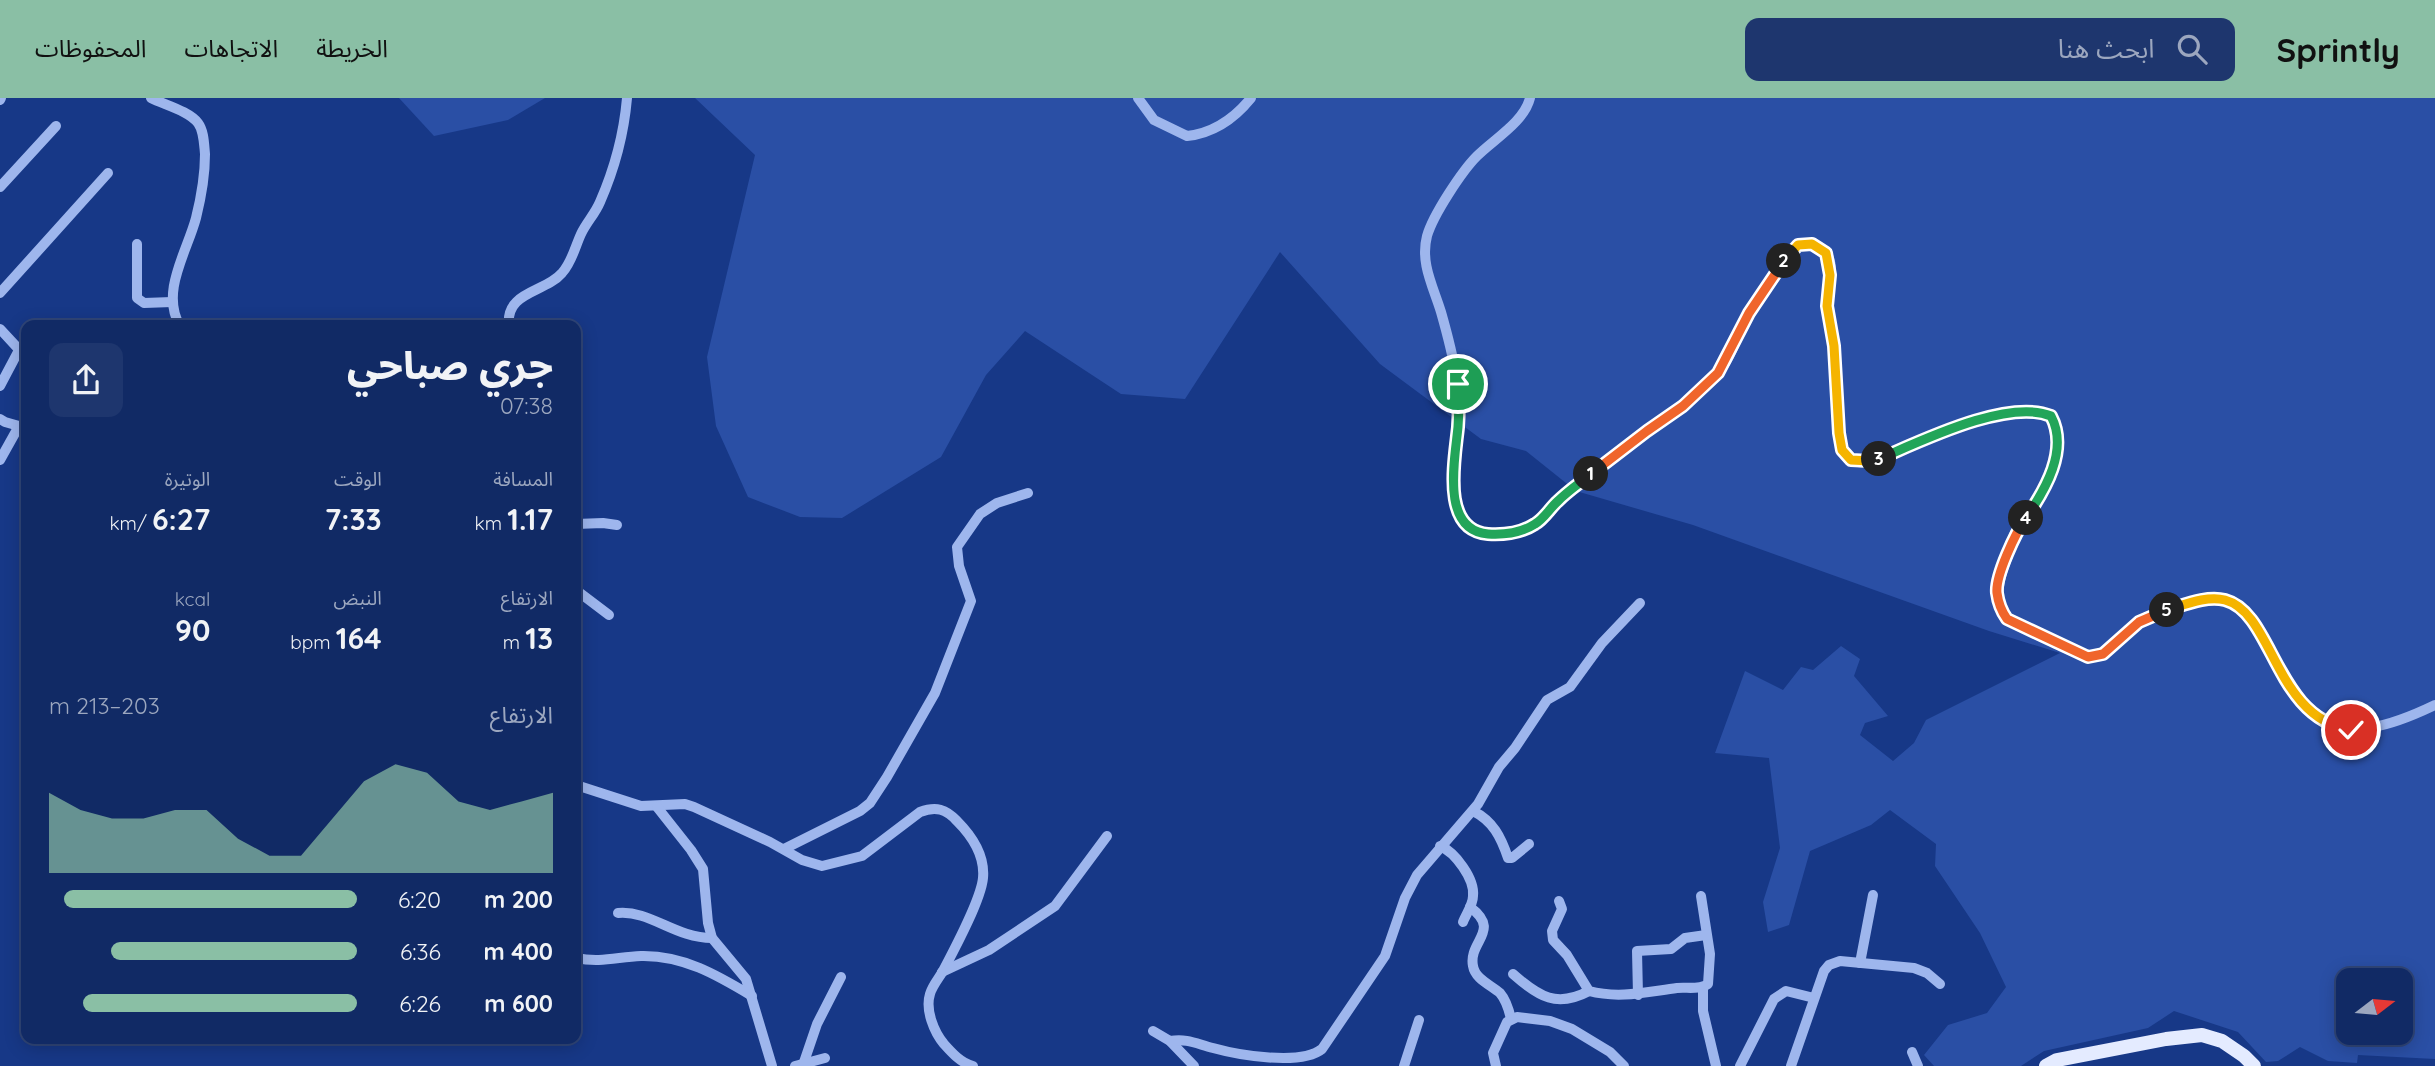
<!DOCTYPE html>
<html lang="ar">
<head>
<meta charset="utf-8">
<style>
	body { margin:0; font-family:Quicksand,"Noto Sans Arabic",sans-serif; background:#1e366e; color:#f1f3f6; direction:rtl; height:100vh; display:flex; flex-direction:column; font-size:26px; white-space:nowrap }
	* { box-sizing:border-box; margin:0 }
	p { font-size:23px; color:#9ca7bf }
	.icon { flex:none; width:38px; height:38px; fill:none; stroke:currentColor; stroke-width:2; stroke-linecap:round; stroke-linejoin:round }
	.map { position:relative; flex:1; overflow:hidden; direction:ltr }
	.drawer { position:absolute; left:21px; top:222px; width:560px; height:724px; display:flex; flex-direction:column; background:#112a65; border-radius:14px; box-shadow:0 4px 18px #0003,0 0 0 2px #304679; direction:rtl }
	.drawer>* { flex:none }
	.needle { width:46px; rotate:74deg }
	.fabs { position:absolute; left:2336px; top:870px; display:grid; gap:14px }
	.fabs a { display:grid; place-items:center; width:77px; height:77px; border-radius:14px; background:#112a65; box-shadow:0 4px 18px #0003,0 0 0 2px #304679; font-size:35px }
	.pin { position:absolute; display:grid; place-items:center; width:60px; height:60px; color:#fff; margin:-30px; border:4px solid #fff; border-radius:50%; box-shadow:0 2px 7px #0007 }
	.km { position:absolute; width:35px; height:35px; margin:-18px; border-radius:50%; background:#222; color:#fff; font-size:19px; line-height:35px; text-align:center }
	.round { display:grid; place-items:center; flex:none; width:74px; height:74px; border-radius:14px; background:#1e366e }
	.head { display:flex; align-items:center; justify-content:space-between; height:119px; padding:0 28px }
	h1 { font-size:38px; font-weight:800; line-height:52px }
	.metrics { display:grid; grid-template-columns:repeat(3,1fr); gap:10px; height:119px; padding:7px 28px }
	.metrics div { display:grid; align-content:center }
	.metrics b { font-size:30px; font-weight:800 }
	.metrics small { font-size:19px; font-weight:400 }
	.metrics p { font-size:19px }
	.chart { height:196px; padding:14px 28px }
	.chart p { display:flex; justify-content:space-between }
	.chart svg { width:100%; height:126px; margin-top:7px; fill:#8abfa5; opacity:.7 }
	ul { padding:0 28px; list-style:none; font-size:23px }
	li { display:grid; grid-template-columns:112px 84px 1fr; align-items:center; height:52px }
	li i { height:18px; border-radius:9px; background:#8abfa5 }
	header { display:flex; align-items:center; gap:42px; box-sizing:border-box; height:98px; padding:0 35px; background:#8abfa5; color:#111 }
	header strong { font-size:33px }
	nav { display:flex; gap:38px; margin-inline-start:auto; font-size:24px }
	.search { width:490px; height:63px; background:#1e366e; display:flex; align-items:center; gap:18px; box-sizing:border-box; padding:0 24px; border-radius:14px; color:#9ca7bf; font-size:26px }
	.map>svg:first-child { display:block }
</style>
</head>
<body>
<header>
<strong>Sprintly</strong>
<div class="search"><svg class="icon" aria-label="search" viewBox="0 0 24 24"><circle cx="10" cy="10" r="6"/><path d="M15 15l6 6"/></svg>ابحث هنا</div>
<nav><a>الخريطة</a><a>الاتجاهات</a><a>المحفوظات</a></nav>
</header>
<div class="map">
<svg width="2435" height="968" viewBox="0 0 2435 968">
	<rect width="100%" height="100%" fill="#173887"/>
	<!-- green -->
	<g fill="#2a4fa5" fill-rule="evenodd">
		<polygon points="399,0 545,0 508,22 434,38"/>
		<path d="M695,0H2435V961L2358,957L2357,965L2328,963L2300,949L2278,963L2266,964L2238,934L2174,913L2148,930L2044,953L2021,968H1934L1924,957L1948,927L1987,915L2006,889L1980,835L1935,768L1936,746L1890,712L1871,727L1810,753L1789,827L1768,834L1763,804L1780,750L1769,660L1715,655L1745,573L1783,592L1801,569L1813,572L1841,548L1860,561L1854,578L1888,618L1865,625L1860,637L1893,663L1914,645L1926,622L2060,555L1989,533L1693,427L1576,393L1526,353L1481,341L1380,266L1280,154L1185,301L1121,296L1025,233L986,277L941,359L842,420L800,419L748,399L716,328L707,259L755,57ZM2348,882H2401V934H2348Z"/>
	</g>
	<g fill="none" stroke-linecap="round" stroke-linejoin="round">
		<!-- minor -->
		<g stroke="#9eb6ed" stroke-width="10">
			<path d="M151,0C165,7 189,13 198,25C204,33 204,46 205,56C205,77 201,100 196,120C187,154 160,194 180,228"/>
			<path d="M1138,0L1154,22L1187,38C1214,35 1234,21 1251,0"/>
			<path d="M1530,0C1524,24 1494,41 1477,58C1462,73 1433,117 1427,138C1420,165 1433,188 1441,214C1453,256 1464,299 1456,344C1449,381 1447,438 1499,436C1512,435 1523,433 1534,426C1545,421 1551,408 1560,400C1577,385 1596,372 1614,358C1649,331 1687,308 1717,276C1732,260 1738,234 1749,215C1756,203 1766,193 1774,181C1782,169 1788,158 1798,147C1809,146 1820,147 1827,156C1836,171 1827,194 1827,209C1827,223 1833,237 1834,251C1837,279 1837,308 1839,336C1840,345 1842,355 1848,361C1854,366 1867,364 1874,363C1888,359 1901,351 1913,346C1950,330 2013,303 2051,318C2064,342 2054,372 2043,395C2035,409 2023,421 2015,435C2012,441 2011,449 2009,455C2000,478 1992,499 2007,521L2088,559C2108,556 2121,539 2136,527C2154,513 2200,498 2222,502C2241,505 2252,522 2260,537C2309,627 2333,656 2435,607"/>
			<polyline points="0,2 1,0"/>
			<polyline points="0,89 56,28"/>
			<polyline points="137,146 137,200 144,205 172,204"/>
			<polyline points="0,195 108,75"/>
			<path d="M509,228C505,193 545,195 562,175C572,164 575,149 581,136C586,125 595,116 600,104C614,72 624,35 627,0"/>
			<polyline points="0,231 26,259"/>
			<polyline points="0,288 19,252"/>
			<polyline points="0,321 5,324 26,330"/>
			<polyline points="0,362 19,328"/>
			<polyline points="576,426 603,425 617,427"/>
			<polyline points="576,492 609,517"/>
			<path d="M576,687L641,708L685,706L694,709L770,744L802,762L822,768L862,758L920,714C936,708 946,711 957,723C972,738 985,758 983,780C981,802 954,852 943,873C939,880 932,888 930,896C925,912 934,934 944,946C952,955 961,965 973,968"/>
			<polyline points="657,709 691,752 703,771 708,825 712,840 746,881 772,968"/>
			<path d="M1473,713C1493,723 1501,739 1508,760H1512L1529,746"/>
			<path d="M1440,748C1455,754 1475,781 1473,798C1473,807 1466,816 1463,824"/>
			<polyline points="784,751 860,713 870,705 887,679 935,595 971,503 959,468 957,449 980,416 997,405 1028,395"/>
			<path d="M1559,803L1562,811L1552,833L1553,842L1567,857L1589,893C1619,901 1646,894 1677,890C1687,889 1700,892 1708,886L1710,856L1701,798"/>
			<path d="M1470,809C1502,833 1468,843 1473,868C1475,881 1491,887 1500,895C1506,902 1509,912 1511,921"/>
			<path d="M618,815C650,812 675,840 712,840"/>
			<path d="M576,860C601,865 617,859 641,858C683,857 717,877 752,898"/>
			<polyline points="1860,865 1873,797"/>
			<polyline points="942,874 989,852 1055,808 1107,738"/>
			<path d="M1513,876C1539,899 1557,910 1589,893"/>
			<polyline points="1703,889 1703,913 1716,968"/>
			<polyline points="1638,897 1637,853 1671,851 1685,840 1706,837"/>
			<polyline points="1153,933 1170,943 1194,968"/>
			<path d="M1170,943C1187,940 1197,946 1213,950C1238,957 1301,968 1322,951L1385,858L1405,800L1417,777L1478,706L1499,669L1515,650L1547,602L1570,589L1602,545L1640,505"/>
			<polyline points="1912,954 1918,968"/>
			<polyline points="804,964 817,926 841,879"/>
			<polyline points="795,968 825,960"/>
			<polyline points="1404,968 1419,922"/>
			<polyline points="1496,968 1493,955 1507,924 1517,919 1550,923 1572,931 1610,954 1624,968"/>
			<polyline points="1740,968 1774,901 1786,893 1814,900"/>
			<polyline points="1791,968 1824,873 1829,867 1840,863 1914,870 1927,875 1940,886"/>
		</g>
		<!-- major -->
		<polyline stroke="#e4ebff" stroke-width="14" points="2046,968 2057,962 2166,941 2202,937 2222,943 2244,958 2254,968"/>
	</g>
	<g fill="none" stroke-linecap="round" stroke-linejoin="round">
		<!-- split-1 casing -->
		<g stroke="#fff" stroke-width="14">
			<path id="split-1" d="M1458,286C1459,301 1459,315 1458,329C1455,361 1440,432 1488,436C1504,437 1521,435 1535,426C1544,421 1550,410 1558,403C1568,393 1580,385 1591,376"/>
		</g>
		<!-- split-2 casing -->
		<g stroke="#fff" stroke-width="14">
			<polyline id="split-2" points="1591,376 1647,333 1683,308 1718,275 1749,215 1784,163"/>
		</g>
		<!-- split-3 casing -->
		<g stroke="#fff" stroke-width="14">
			<polyline id="split-3" points="1784,163 1798,147 1812,146 1826,155 1830,177 1827,208 1834,248 1839,335 1842,352 1851,362 1871,363 1879,361"/>
		</g>
		<!-- split-4 casing -->
		<g stroke="#fff" stroke-width="14">
			<path id="split-4" d="M1879,361C1921,343 2008,300 2051,318C2069,352 2045,392 2026,420"/>
		</g>
		<!-- split-5 casing -->
		<g stroke="#fff" stroke-width="14">
			<path id="split-5" d="M2026,420C2016,434 1995,478 1997,495C1998,503 2002,514 2007,521L2088,559L2103,556L2139,524L2167,512"/>
		</g>
		<!-- split-6 casing -->
		<g stroke="#fff" stroke-width="14">
			<path id="split-6" d="M2167,512C2184,507 2207,497 2225,502C2274,515 2274,620 2351,632"/>
		</g>
		<!-- split-1 -->
		<use href="#split-1" stroke="#22a559" stroke-width="9"/>
		<!-- split-2 -->
		<use href="#split-2" stroke="#f0652b" stroke-width="9"/>
		<!-- split-3 -->
		<use href="#split-3" stroke="#f5b400" stroke-width="9"/>
		<!-- split-4 -->
		<use href="#split-4" stroke="#22a559" stroke-width="9"/>
		<!-- split-5 -->
		<use href="#split-5" stroke="#f0652b" stroke-width="9"/>
		<!-- split-6 -->
		<use href="#split-6" stroke="#f5b400" stroke-width="9"/>
	</g>
</svg>
<div class="fabs">
<a><svg class="needle" viewBox="-14 -14 28 28"><path d="M0-13l5 13h-10z" fill="#e53935"/><path d="M0 13l5-13h-10z" fill="#9ca7bf"/></svg></a>
</div>
<div class="pin" style="left:1458px;top:286px;background:#1e9e55"><svg class="icon" aria-label="arrive" viewBox="0 0 24 24"><path d="M6 21V4h12l-3 4 3 4H6"/></svg></div>
<div class="pin" style="left:2351px;top:632px;background:#d93025"><svg class="icon" aria-label="check" viewBox="0 0 24 24"><path d="M5 12l5 5 9-10"/></svg></div>
<b class="km" style="left:1591px;top:376px">1</b>
<b class="km" style="left:1784px;top:163px">2</b>
<b class="km" style="left:1879px;top:361px">3</b>
<b class="km" style="left:2026px;top:420px">4</b>
<b class="km" style="left:2167px;top:512px">5</b>
<section class="drawer">
<div class="head"><div><h1>جري صباحي</h1><p>07:38</p></div><a class="round"><svg class="icon" aria-label="share" viewBox="0 0 24 24"><path d="M12 15V3M7 8l5-5 5 5M5 13v7h14v-7"/></svg></a></div>
<div class="metrics">
<div><p>المسافة</p><b>1.17<small> km</small></b></div>
<div><p>الوقت</p><b>7:33</b></div>
<div><p>الوتيرة</p><b>6:27<small> /km</small></b></div>
</div>
<div class="metrics">
<div><p>الارتفاع</p><b>13<small> m</small></b></div>
<div><p>النبض</p><b>164<small> bpm</small></b></div>
<div><p>kcal</p><b>90</b></div>
</div>
<div class="chart"><p><span>الارتفاع</span>203–213 m</p>
<svg viewBox="0 0 160 44" preserveAspectRatio="none"><path d="M0 44V16L10 22L20 25L30 25L40 22L50 22L60 32L70 38L80 38L90 25L100 12L110 6L120 9L130 19L140 22L150 19L160 16V44z"/></svg>
</div>
<ul>
<li><b>200 m</b>6:20<i style="width:95%"></i></li>
<li><b>400 m</b>6:36<i style="width:80%"></i></li>
<li><b>600 m</b>6:26<i style="width:89%"></i></li>
</ul>
</section>
</div>
</body>
</html>
